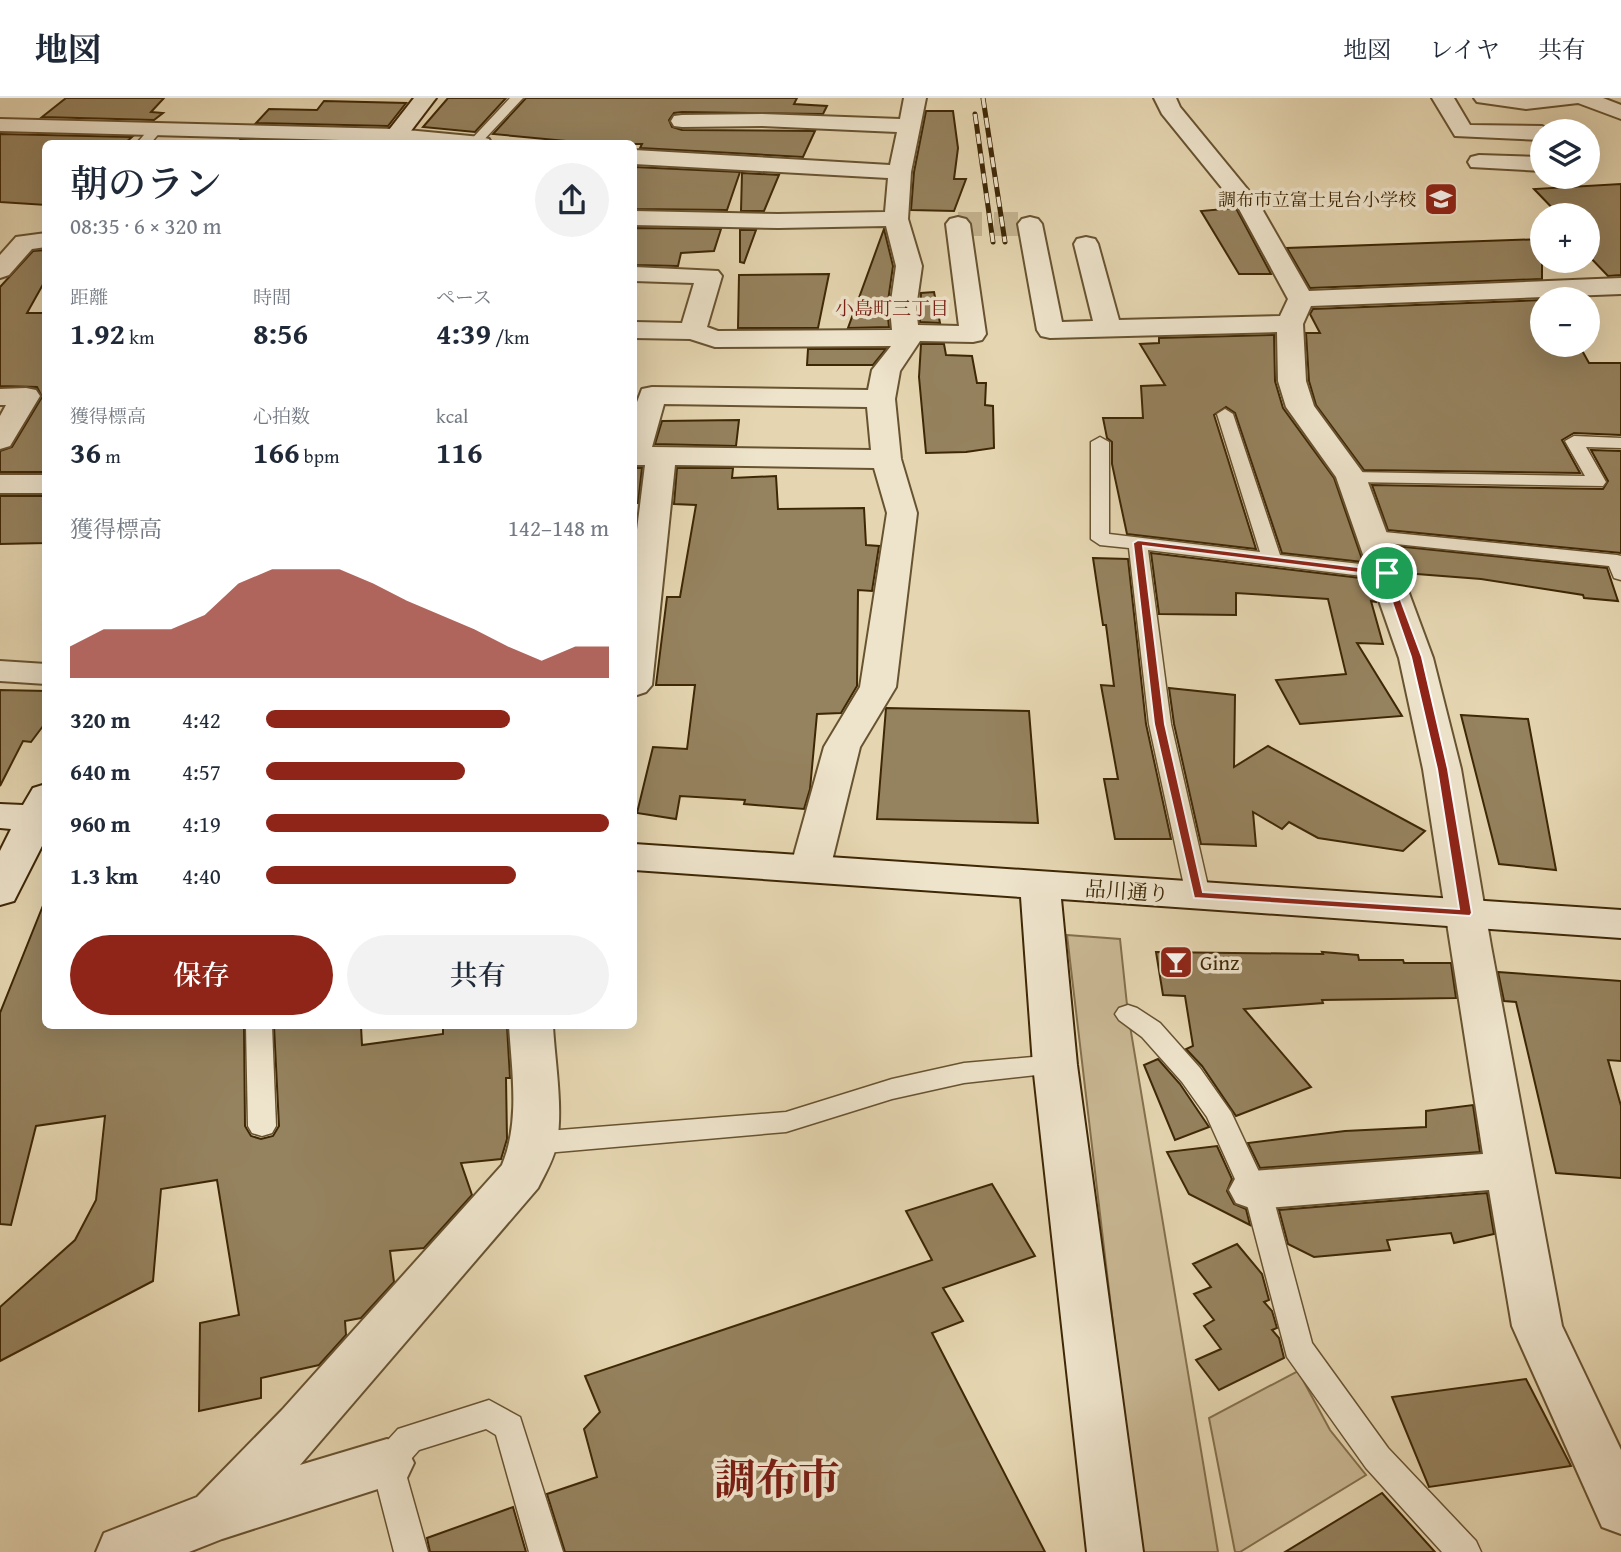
<!DOCTYPE html>
<html lang="ja">
<head>
<meta charset="utf-8">
<style>
	body { margin:0; font-family:"Gentium Book Plus","Noto Serif JP",serif; background:#f2f2f3; color:#1f2937; height:100vh; display:flex; flex-direction:column; font-size:26px; white-space:nowrap }
	* { box-sizing:border-box; margin:0 }
	p { font-size:23px; color:#747a83 }
	.icon { flex:none; width:38px; height:38px; fill:none; stroke:currentColor; stroke-width:2; stroke-linecap:round; stroke-linejoin:round }
	.map { position:relative; flex:1; overflow:hidden }
	.drawer { position:absolute; left:42px; top:42px; width:595px; height:889px; display:flex; flex-direction:column; background:#fff; border-radius:10px; box-shadow:0 7px 28px #0002 }
	.drawer>* { flex:none }
	.tools { position:absolute; left:1530px; top:21px; display:grid; gap:14px }
	.tools a { display:grid; place-items:center; width:70px; height:70px; border-radius:50%; background:#fff; box-shadow:0 7px 28px #0002; font-size:35px }
	.pin { position:absolute; display:grid; place-items:center; width:60px; height:60px; color:#fff; margin:-30px; border:4px solid #fff; border-radius:50%; box-shadow:0 2px 7px #0007 }
	.round { display:grid; place-items:center; flex:none; width:74px; height:74px; border-radius:37px; background:#f2f2f3 }
	.overview { display:flex; align-items:center; justify-content:space-between; height:119px; padding:0 28px }
	h1 { font-size:38px; font-weight:600; line-height:52px }
	.metrics { display:grid; grid-template-columns:repeat(3,1fr); gap:10px; height:119px; padding:7px 28px }
	.metrics div { display:grid; align-content:center }
	.metrics b { font-size:30px; font-weight:600 }
	.metrics small { font-size:19px; font-weight:400 }
	.metrics p { font-size:19px }
	.chart { height:196px; padding:14px 28px }
	.chart p { display:flex; justify-content:space-between }
	.chart svg { width:100%; height:126px; margin-top:7px; fill:#8f2418; opacity:.7 }
	.cta { display:flex; gap:14px; margin-top:auto; padding:14px 28px }
	.cta a { flex:1; height:80px; border-radius:42px; background:#8f2418; color:#fff; font-size:28px; font-weight:600; line-height:80px; text-align:center }
	.cta a+a { background:#f2f2f3; color:#1f2937 }
	ul { padding:0 28px; list-style:none; font-size:23px }
	li { display:grid; grid-template-columns:112px 84px 1fr; align-items:center; height:52px }
	li i { height:18px; border-radius:9px; background:#8f2418 }
	header { display:flex; align-items:center; gap:42px; box-sizing:border-box; height:98px; padding:0 35px; background:#fff; border-bottom:2px solid #e0e1e3 }
	header strong { font-size:33px }
	nav { display:flex; gap:38px; margin-inline-start:auto; font-size:24px }
	.map>svg:first-child { display:block }
</style>
</head>
<body>
<header>
<strong>地図</strong>
<nav><a>地図</a><a>レイヤ</a><a>共有</a></nav>
</header>
<div class="map">
<svg width="1621" height="1454" viewBox="0 0 1621 1454">
	<rect width="100%" height="100%" fill="#e5d6b1"/>
	<filter id="stains"><feTurbulence type="fractalNoise" baseFrequency=".00286" numOctaves="4"/><feColorMatrix values="0 0 0 0 .2 0 0 0 0 .09 0 0 0 0 .02 0 0 0 .5 -.17"/></filter>
	<radialGradient id="worn" r=".72"><stop offset=".6" stop-color="#630" stop-opacity="0"/><stop offset="1" stop-color="#630" stop-opacity=".3"/></radialGradient>
	<!-- green -->
	<g fill="#c9b894" stroke="#84704c" stroke-width="2">
		<polygon points="1067,837 1120,841 1128,916 1218,1454 1140,1454"/>
		<polygon points="1298,1273 1330,1332 1366,1377 1240,1454 1235,1454 1209,1320"/>
	</g>
	<!-- building -->
	<g fill="#95825e" stroke="#3e2705" stroke-width="2">
		<polygon points="66,0 164,0 151,14 163,15 154,22 42,19"/>
		<polygon points="448,0 506,0 475,34 423,29"/>
		<polygon points="526,0 797,0 794,6 827,8 823,16 682,14 674,15 669,22 672,29 682,32 815,33 803,59 640,50 642,46 598,46 493,36"/>
		<polygon points="324,3 406,5 388,28 256,25 269,11 317,12"/>
		<polygon points="926,13 953,13 958,50 954,81 966,81 954,113 911,112 914,74"/>
		<polygon points="0,36 132,39 124,46 46,46 46,107 0,104"/>
		<polygon points="240,42 374,46 237,46"/>
		<polygon points="634,69 740,74 727,112 634,111"/>
		<polygon points="742,75 779,77 764,113 741,113"/>
		<polygon points="1621,86 1621,177 1608,178 1587,156 1587,117 1559,117 1534,91"/>
		<polygon points="1235,110 1237,112 1271,176 1239,176 1201,113"/>
		<polygon points="634,130 721,131 714,153 681,155 678,168 634,167"/>
		<polygon points="884,131 893,168 887,210 889,229 848,230"/>
		<polygon points="740,132 756,132 744,165 740,164"/>
		<polygon points="1542,141 1542,181 1310,190 1287,150"/>
		<polygon points="46,152 46,181 27,215 46,215 46,374 0,374 0,353 12,349 42,299 37,289 0,288 0,189 33,153"/>
		<polygon points="829,176 818,230 738,230 739,177"/>
		<polygon points="934,194 940,225 920,224 921,195"/>
		<polygon points="1542,202 1542,247 1579,247 1589,265 1621,265 1621,337 1574,335 1562,342 1580,375 1364,372 1316,307 1309,283 1306,235 1320,235 1310,216 1313,211"/>
		<polygon points="1274,237 1275,283 1283,310 1334,380 1363,464 1282,455 1235,315 1226,309 1214,317 1256,451 1127,436 1112,366 1112,344 1107,340 1103,320 1143,320 1141,288 1165,287 1140,246 1159,245 1159,240"/>
		<polygon points="921,246 944,246 946,257 972,258 977,285 986,285 985,307 993,308 994,350 966,354 926,355 919,279"/>
		<polygon points="808,251 886,251 873,267 807,267"/>
		<polygon points="739,322 736,348 655,346 662,323"/>
		<polygon points="1591,352 1621,353 1621,455 1388,432 1372,387 1603,391 1608,383"/>
		<polygon points="634,370 642,370 638,405 634,405"/>
		<polygon points="677,370 733,370 732,380 776,378 778,411 864,410 866,447 879,448 872,493 858,492 857,588 841,615 817,616 810,691 804,711 744,706 745,702 680,698 676,721 637,715 653,649 687,651 695,587 656,587 667,499 680,499 696,407 674,406"/>
		<polygon points="0,398 46,398 46,445 0,446"/>
		<polygon points="1395,448 1607,470 1618,503 1584,500 1583,497 1481,481 1404,475"/>
		<polygon points="1151,455 1369,481 1376,504 1371,503 1383,546 1357,545 1402,618 1300,626 1276,582 1346,576 1328,501 1236,495 1236,517 1159,516"/>
		<polygon points="1093,460 1128,461 1146,626 1171,741 1115,741 1104,681 1118,681 1101,587 1114,588 1106,527 1103,527"/>
		<polygon points="1169,590 1235,597 1234,669 1268,648 1425,733 1403,753 1318,740 1289,724 1282,731 1253,714 1256,748 1201,746 1174,626"/>
		<polygon points="0,592 46,593 46,624 31,644 23,643 0,688"/>
		<polygon points="886,610 1029,613 1038,725 877,721"/>
		<polygon points="1461,617 1528,621 1556,772 1499,766"/>
		<polygon points="44,805 46,928 244,928 245,1028 251,1038 261,1041 273,1038 279,1028 274,928 361,928 362,947 443,936 443,928 507,928 510,980 506,980 507,1041 501,1061 461,1065 472,1097 424,1150 390,1153 394,1184 361,1220 345,1223 346,1237 319,1267 261,1280 261,1300 199,1313 200,1225 239,1217 217,1082 161,1091 153,1183 0,1263 0,1209 75,1142 96,1102 105,1018 36,1028 11,1127 0,1126 0,915"/>
		<polygon points="1156,854 1323,856 1322,854 1358,857 1359,862 1403,862 1404,865 1451,865 1456,900 1322,902 1323,905 1244,911 1311,989 1236,1018 1202,968 1186,951 1193,948 1185,898 1163,897"/>
		<polygon points="1498,874 1621,883 1621,963 1608,962 1621,1008 1621,1080 1556,1075 1516,904 1504,903"/>
		<polygon points="1158,961 1180,986 1209,1029 1175,1042 1144,967"/>
		<polygon points="1473,1007 1480,1054 1260,1070 1248,1045 1345,1033 1426,1029 1426,1013"/>
		<polygon points="1217,1048 1232,1081 1227,1093 1234,1106 1246,1111 1250,1127 1189,1096 1167,1054"/>
		<polygon points="992,1086 1035,1158 943,1190 963,1223 932,1235 1045,1454 565,1454 547,1396 597,1379 584,1331 600,1314 585,1278 932,1162 906,1113"/>
		<polygon points="1487,1095 1494,1136 1454,1145 1451,1135 1387,1142 1390,1152 1314,1159 1288,1146 1279,1112"/>
		<polygon points="1237,1146 1262,1176 1269,1202 1264,1204 1272,1213 1277,1230 1272,1232 1279,1240 1284,1260 1219,1292 1196,1262 1221,1251 1204,1228 1214,1222 1194,1196 1211,1189 1193,1166"/>
		<polygon points="1526,1281 1571,1368 1429,1389 1392,1299"/>
		<polygon points="1382,1395 1435,1454 1285,1454"/>
		<polygon points="513,1409 526,1454 430,1454 427,1440"/>
	</g>
	<g fill="none" stroke-linecap="round" stroke-linejoin="round">
		<!-- street-tunnel -->
		<polyline stroke="#c4b38f" stroke-width="24" stroke-dasharray="24 12" stroke-linecap="butt" points="958,126 1030,126"/>
		<!-- lane casing -->
		<g stroke="#685330" stroke-width="3">
			<g id="lane">
				<polygon points="510,0 523,0 480,46 467,46"/>
				<polygon points="156,28 162,32 150,46 136,46 151,29"/>
				<polygon points="1225,311 1233,316 1280,457 1387,469 1397,475 1387,481 1148,452 1171,626 1210,797 1206,803 1198,805 1190,803 1186,797 1149,626 1129,450 1100,447 1091,441 1091,344 1100,339 1109,344 1109,436 1260,454 1217,316"/>
				<polygon points="1574,338 1621,340 1621,350 1586,349 1606,384 1603,388 1351,384 1342,379 1351,374 1585,378 1565,343"/>
				<polygon points="1374,433 1617,457 1621,458 1621,482 1614,480 1609,468 1367,443 1365,439 1367,435"/>
				<polygon points="1128,907 1137,910 1160,925 1200,970 1231,1014 1276,1110 1312,1245 1388,1350 1476,1443 1481,1454 1442,1454 1366,1370 1287,1259 1248,1110 1207,1019 1182,984 1142,939 1119,922 1115,916 1119,910"/>
				<polygon points="246,928 272,928 276,1028 272,1035 262,1038 252,1035 248,1028"/>
				<polygon points="1055,957 1064,960 1068,967 1064,974 964,985 892,1001 786,1034 534,1056 524,1052 520,1045 524,1038 534,1034 786,1014 892,981 964,965"/>
				<polygon points="489,1302 520,1319 563,1454 529,1454 496,1337 486,1331 419,1352 404,1369 428,1454 394,1454 371,1365 376,1355 398,1331"/>
			</g>
		</g>
		<!-- street casing -->
		<g stroke="#685330" stroke-width="4">
			<g id="street">
				<path d="M904,0H926L911,74L908,121L922,168L916,210L918,227L959,228L946,126L950,121L958,119L966,121L970,126L986,236L982,242L973,244L920,243L900,273L895,301L901,361L917,415L896,589L860,649L830,771L824,780L810,784L796,780L790,771L824,649L860,589L887,415L874,370L675,367L652,587L646,594L634,598V456L645,367H634V312L642,291L652,289L868,292L872,272L891,248L715,249L690,241L634,240V224L682,225L694,185L634,183V169L718,173L722,178L707,229L718,233L892,232L890,210L896,168L886,128L778,130L634,127V113L778,116L885,114L888,80L634,66V52L890,67L897,34L762,28L682,29L674,28L671,23L674,18L682,17L762,16L900,21ZM664,306L867,309L871,352L652,349Z"/>
				<polygon points="1154,0 1176,0 1180,9 1258,104 1309,193 1621,180 1621,196 1311,208 1303,226 1306,283 1314,308 1366,379 1433,560 1461,671 1491,848 1562,1228 1621,1352 1621,1436 1602,1429 1512,1228 1489,1092 1253,1111 1236,1105 1229,1092 1236,1079 1253,1073 1483,1056 1423,671 1399,560 1336,379 1286,309 1278,283 1277,234 1050,240 1041,238 1037,232 1018,126 1022,121 1030,119 1038,121 1042,126 1062,224 1093,223 1074,146 1077,141 1086,139 1095,141 1098,146 1119,222 1280,218 1288,201 1239,111 1162,16"/>
				<polygon points="1432,0 1454,0 1470,27 1542,28 1552,33 1542,33 1542,42 1455,38"/>
				<polygon points="1474,0 1603,0 1621,7 1621,21 1578,5 1526,11 1477,4"/>
				<polygon points="0,21 396,31 481,39 489,41 492,46 0,33"/>
				<polygon points="1479,57 1542,59 1542,73 1471,69 1468,64 1471,59"/>
				<polygon points="46,135 46,149 32,151 9,177 0,180 0,157 16,139"/>
				<polygon points="26,290 36,292 40,298 10,348 0,351 0,318 6,307 0,307 0,291"/>
				<rect x="0" y="377" width="46" height="18"/>
				<polygon points="0,563 46,566 46,586 0,583"/>
				<path d="M509,928H553C555,964 563,1009 557,1044C555,1059 545,1076 538,1090L300,1367L387,1341L406,1348L414,1365L406,1382L222,1441L189,1454H96L104,1435L197,1399L282,1312L502,1067C520,1024 512,974 509,928Z"/>
			</g>
		</g>
		<!-- secondary casing -->
		<g stroke="#3e2705" stroke-width="4">
			<g id="secondary">
				<polygon points="414,0 436,0 401,46 378,46"/>
				<polygon points="46,686 46,740 14,803 0,807 0,753 11,731 0,730 0,706 23,707 33,690"/>
				<polygon points="634,746 1621,812 1621,840 1061,801 1077,967 1143,1454 1087,1454 1033,967 1021,799 634,772"/>
			</g>
		</g>
		<!-- lane -->
		<use href="#lane" fill="#eee4cc" fill-rule="evenodd"/>
		<!-- street -->
		<use href="#street" fill="#eee4cc" fill-rule="evenodd"/>
		<!-- secondary -->
		<use href="#secondary" fill="#eee4cc" fill-rule="evenodd"/>
		<!-- rail casing -->
		<g stroke="#3e2705" stroke-width="5">
			<g id="rail">
				<polyline points="983,0 1005,144"/>
				<polyline points="975,16 993,144"/>
			</g>
		</g>
		<!-- rail -->
		<use href="#rail" stroke="#eee4cc" stroke-width="3.5" stroke-dasharray="10" stroke-linecap="butt"/>
	</g>
	<!-- route -->
	<path fill="#8f2418" stroke="#fff" stroke-width="2" fill-rule="evenodd" d="M1138,442L1390,473L1422,559L1448,671L1472,815L1470,818L1194,800L1154,626L1133,445ZM1143,448L1383,478L1411,559L1437,671L1459,811L1203,794L1165,626Z"/>
	<!-- icons -->
	<defs>
		<g id="school-square" transform="scale(1.75)"><rect x="-9" y="-9" width="18" height="18" rx="4" fill="#8f2418" stroke="#eee4cc"/><path d="M0-5L7-2L0 1L-7-2ZM-4 1L0 2.5L4 1V4Q0 6-4 4Z" fill="#fff"/></g>
		<g id="bar-square" transform="scale(1.75)"><rect x="-9" y="-9" width="18" height="18" rx="4" fill="#8f2418" stroke="#eee4cc"/><path d="M-6-5H6L.8 .8V4.5H3.5V6h-7V4.5H-.8V.8Z" fill="#fff"/></g>
	</defs>
	<g fill-rule="evenodd">
		<use href="#school-square" x="1441" y="101"/>
		<use href="#bar-square" x="1176" y="864"/>
	</g>
	<g text-anchor="middle" dominant-baseline="central" stroke-width="7" stroke-linejoin="round" paint-order="stroke">
		<!-- far-poi labels -->
		<g font-size="18" fill="#3e2705" stroke="#eee4cc" text-anchor="end">
			<text x="1416" y="101">調布市立富士見台小学校</text>
		</g>
		<!-- far-neighbourhood labels -->
		<g font-size="19" fill="#7a1f14" stroke="#eee4cc">
			<text x="892" y="210">小島町三丁目</text>
		</g>
		<!-- street labels -->
		<g font-size="21" fill="#3e2705" stroke="#eee4cc">
			<text transform="translate(1127 793) rotate(4)">品川通り</text>
		</g>
		<!-- poi labels -->
		<g font-size="21" fill="#3e2705" stroke="#eee4cc" text-anchor="start">
			<text x="1200" y="864">Ginz</text>
		</g>
		<!-- near-town labels -->
		<g font-size="42" font-weight="bold" fill="#7a1f14" stroke="#eee4cc">
			<text x="777" y="1380">調布市</text>
		</g>
	</g>
	<rect width="100%" height="100%" filter="url(#stains)"/>
	<rect width="100%" height="100%" fill="url(#worn)"/>
</svg>
<div class="tools">
<a><svg class="icon" aria-label="layers" viewBox="0 0 24 24"><path d="M12 4l9 5-9 5-9-5zM3 14l9 5 9-5"/></svg></a>
<a>+</a>
<a>−</a>
</div>
<div class="pin" style="left:1387px;top:475px;background:#1e9e55"><svg class="icon" aria-label="arrive" viewBox="0 0 24 24"><path d="M6 21V4h12l-3 4 3 4H6"/></svg></div>
<section class="drawer">
<div class="overview"><div><h1>朝のラン</h1><p>08:35 · 6 × 320 m</p></div><a class="round"><svg class="icon" aria-label="share" viewBox="0 0 24 24"><path d="M12 15V3M7 8l5-5 5 5M5 13v7h14v-7"/></svg></a></div>
<div class="metrics">
<div><p>距離</p><b>1.92<small> km</small></b></div>
<div><p>時間</p><b>8:56</b></div>
<div><p>ペース</p><b>4:39<small> /km</small></b></div>
</div>
<div class="metrics">
<div><p>獲得標高</p><b>36<small> m</small></b></div>
<div><p>心拍数</p><b>166<small> bpm</small></b></div>
<div><p>kcal</p><b>116</b></div>
</div>
<div class="chart"><p><span>獲得標高</span>142–148 m</p>
<svg viewBox="0 0 160 44" preserveAspectRatio="none"><path d="M0 44V33L10 27L20 27L30 27L40 22L50 11L60 6L70 6L80 6L90 11L100 17L110 22L120 27L130 33L140 38L150 33L160 33V44z"/></svg>
</div>
<ul>
<li><b>320 m</b>4:42<i style="width:71%"></i></li>
<li><b>640 m</b>4:57<i style="width:58%"></i></li>
<li><b>960 m</b>4:19<i style="width:100%"></i></li>
<li><b>1.3 km</b>4:40<i style="width:73%"></i></li>
</ul>
<div class="cta"><a>保存</a><a>共有</a></div>
</section>
</div>
</body>
</html>
